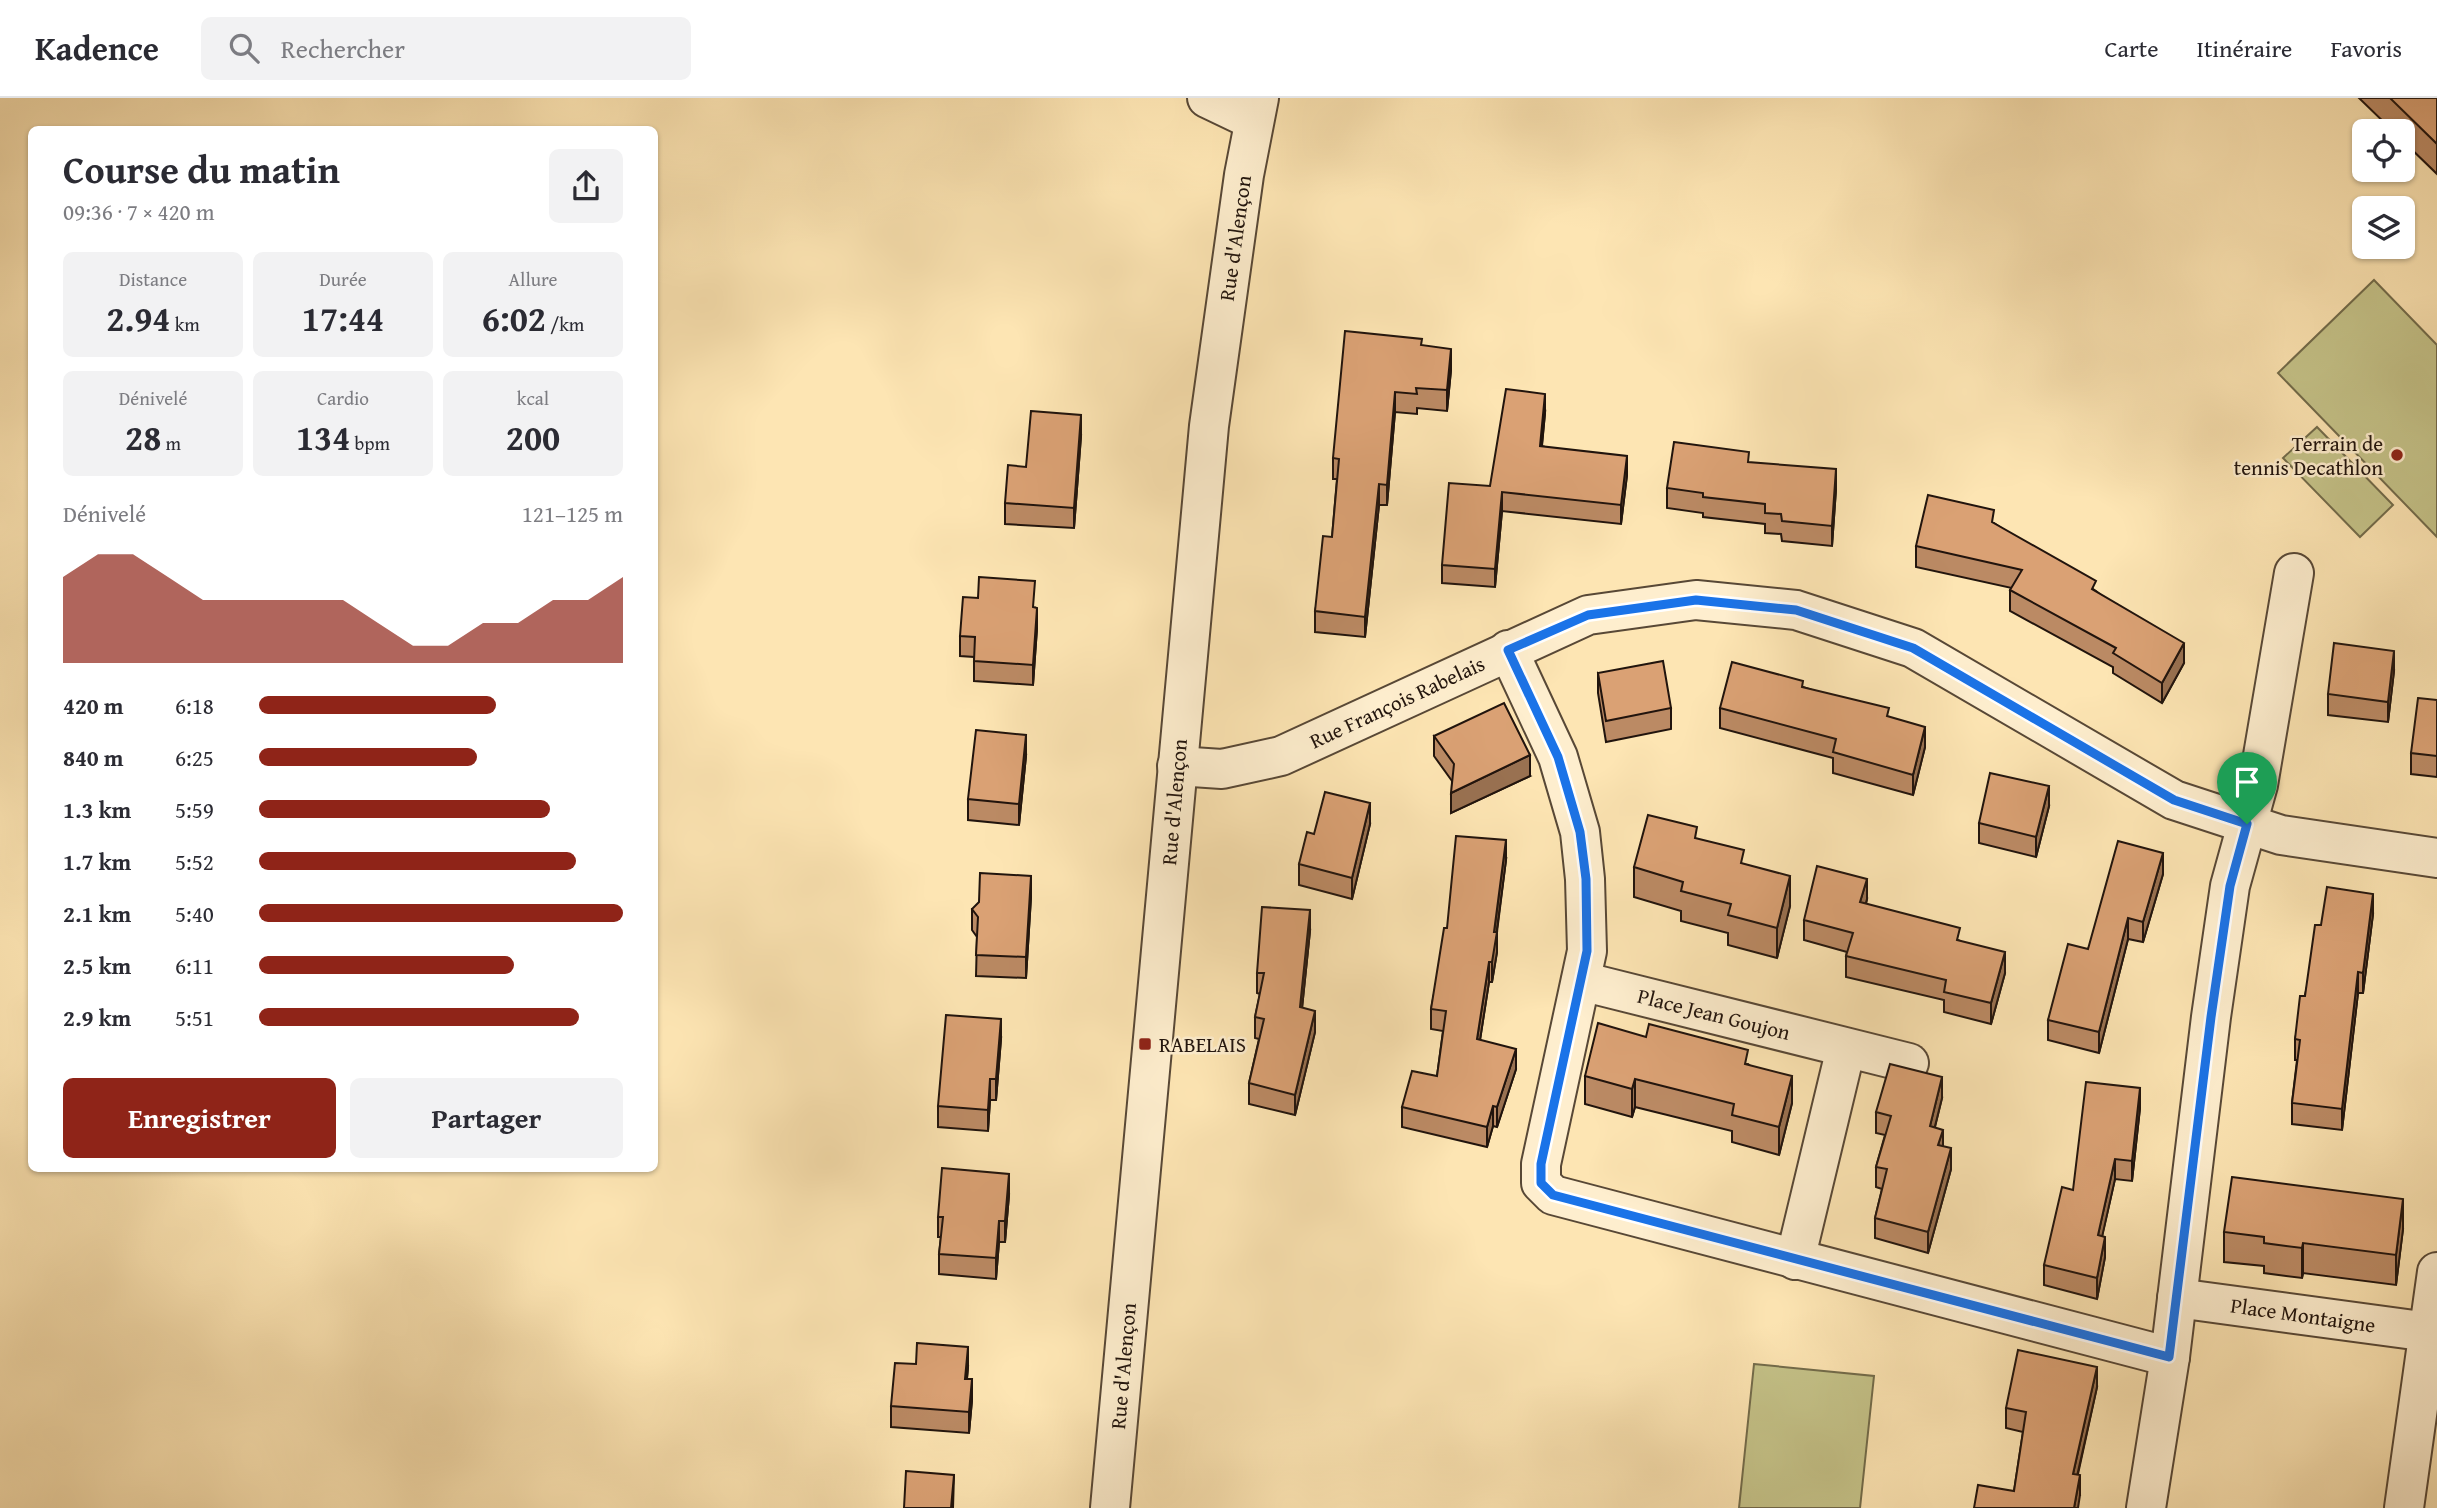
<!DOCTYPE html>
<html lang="fr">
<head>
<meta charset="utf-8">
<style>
	body { margin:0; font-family:"Gentium Book Plus",serif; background:#f2f2f3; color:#2b2b33; height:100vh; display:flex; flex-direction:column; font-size:26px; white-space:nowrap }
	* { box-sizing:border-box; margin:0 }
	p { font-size:23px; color:#7c7c81 }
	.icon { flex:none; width:38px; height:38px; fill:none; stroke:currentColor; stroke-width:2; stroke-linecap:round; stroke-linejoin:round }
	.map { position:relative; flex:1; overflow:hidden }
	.panel { position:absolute; left:28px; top:28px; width:630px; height:1046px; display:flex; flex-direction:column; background:#fff; border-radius:10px; box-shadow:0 2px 5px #0004 }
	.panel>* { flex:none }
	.fabs { position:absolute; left:2352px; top:21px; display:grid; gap:14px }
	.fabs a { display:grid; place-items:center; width:63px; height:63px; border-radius:10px; background:#fff; box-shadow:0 2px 5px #0004; font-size:35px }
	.pin { position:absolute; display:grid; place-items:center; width:60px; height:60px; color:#fff; margin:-72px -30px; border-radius:50% 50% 50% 0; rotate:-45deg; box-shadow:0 0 7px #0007 }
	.pin .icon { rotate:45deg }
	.round { display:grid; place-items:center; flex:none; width:74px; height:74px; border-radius:10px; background:#f2f2f3 }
	.head { display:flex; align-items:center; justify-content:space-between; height:119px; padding:0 35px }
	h1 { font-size:38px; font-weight:600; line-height:52px }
	.figures { display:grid; grid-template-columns:repeat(3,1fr); gap:10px; height:119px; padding:7px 35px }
	.figures div { display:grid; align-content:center; border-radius:10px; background:#f2f2f3; text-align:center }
	.figures b { font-size:35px; font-weight:600 }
	.figures small { font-size:19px; font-weight:400 }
	.figures p { font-size:19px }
	.chart { height:196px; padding:14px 35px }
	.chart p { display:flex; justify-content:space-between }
	.chart svg { width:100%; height:126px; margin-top:7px; fill:#8f2418; opacity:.7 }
	.button { display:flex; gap:14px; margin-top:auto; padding:14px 35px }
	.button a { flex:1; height:80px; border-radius:10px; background:#8f2418; color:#fff; font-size:28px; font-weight:600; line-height:80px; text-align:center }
	.button a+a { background:#f2f2f3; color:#2b2b33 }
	ul { padding:0 35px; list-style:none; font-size:23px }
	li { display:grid; grid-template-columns:112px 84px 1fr; align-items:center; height:52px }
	li i { height:18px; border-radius:9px; background:#8f2418 }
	header { display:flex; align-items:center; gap:42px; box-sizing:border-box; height:98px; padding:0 35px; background:#fff; border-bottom:2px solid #e1e1e2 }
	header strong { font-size:33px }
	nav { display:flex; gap:38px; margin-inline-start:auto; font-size:24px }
	.search { width:490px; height:63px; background:#f2f2f3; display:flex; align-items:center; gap:18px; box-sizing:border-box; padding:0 24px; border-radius:10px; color:#7c7c81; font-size:26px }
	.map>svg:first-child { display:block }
</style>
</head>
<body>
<header>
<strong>Kadence</strong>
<div class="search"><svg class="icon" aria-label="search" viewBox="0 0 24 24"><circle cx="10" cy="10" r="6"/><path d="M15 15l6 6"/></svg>Rechercher</div>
<nav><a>Carte</a><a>Itinéraire</a><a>Favoris</a></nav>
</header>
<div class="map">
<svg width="2437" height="1410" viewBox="0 0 2437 1410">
	<rect width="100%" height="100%" fill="#fde5b3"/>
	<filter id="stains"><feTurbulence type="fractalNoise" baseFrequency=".00286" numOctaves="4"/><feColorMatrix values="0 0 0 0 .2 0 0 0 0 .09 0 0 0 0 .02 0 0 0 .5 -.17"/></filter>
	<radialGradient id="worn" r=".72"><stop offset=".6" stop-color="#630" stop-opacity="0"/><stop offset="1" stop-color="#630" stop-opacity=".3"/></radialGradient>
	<!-- green -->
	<g fill="#c5c389" stroke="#736c4b" stroke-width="2">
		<polygon points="2374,182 2437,247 2437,439 2278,275"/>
		<polygon points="2317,329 2393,407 2360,439 2283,360"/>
		<polygon points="1754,1266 1874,1278 1860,1410 1739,1410"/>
	</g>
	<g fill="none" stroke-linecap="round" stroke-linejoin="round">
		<!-- minor casing -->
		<g stroke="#584836" stroke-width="42">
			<g id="minor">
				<polyline points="1207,0 1253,22"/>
				<polyline points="1508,552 1558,659 1580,734 1585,781 1587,853 1541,1066 1541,1085 1553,1097 2170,1259"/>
				<polyline points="1177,668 1222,671 1281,658 1588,517 1696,502 1796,512 1913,550 2174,702 2281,737 2437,760"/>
				<polyline points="1581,883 1909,965"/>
				<polyline points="1795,1162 1846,950"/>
				<polyline points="2177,1200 2429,1234"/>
				<polyline points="1110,1410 1209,328 1244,77 1259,0"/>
				<polyline points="2146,1410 2170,1259 2211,919 2230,788 2258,687 2294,475"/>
				<polyline points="2404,1410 2437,1174"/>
			</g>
		</g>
		<!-- minor -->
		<use href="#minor" stroke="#feeece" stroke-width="38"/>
	</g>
	<!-- wall -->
	<g fill="#bb8a64" stroke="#21140d" stroke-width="2">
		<polygon points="2359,0 2437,0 2437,76 2403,43 2403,33 2393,33"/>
		<polygon points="1422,248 1451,272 1447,313 1417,310 1417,316 1395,314 1387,407 1379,407 1365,539 1315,534 1315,513 1332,439 1337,381 1333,381 1333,360"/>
		<polygon points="1545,315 1542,348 1627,377 1621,426 1502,413 1495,489 1442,485 1442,467 1490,388"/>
		<polygon points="1081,338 1074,430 1005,426 1005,405 1026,369"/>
		<polygon points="1749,365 1836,391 1832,448 1782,443 1781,436 1765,435 1765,426 1703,419 1703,415 1667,410 1667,390"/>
		<polygon points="1994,425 2096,493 2184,565 2162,605 2113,575 2113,569 2010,513 2010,492 2012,490 1916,469 1916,448"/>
		<polygon points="1035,510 1037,530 1033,587 974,583 974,559 960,558 960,538"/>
		<polygon points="2394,573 2388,624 2328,617 2328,596"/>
		<polygon points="1598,575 1671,610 1671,631 1606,644 1598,595"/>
		<polygon points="1803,589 1889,619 1925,649 1913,697 1833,675 1833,660 1720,630 1720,610"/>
		<polygon points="2437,602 2437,679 2411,676 2411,655"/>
		<polygon points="1434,638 1530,678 1451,715 1452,683 1434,658"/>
		<polygon points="1026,658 1019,727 968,722 968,701"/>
		<polygon points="2049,708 2036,759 1979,745 1979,725"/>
		<polygon points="1370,726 1352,801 1299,787 1299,766 1314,736"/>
		<polygon points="1697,741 1790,808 1777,860 1728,847 1728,835 1681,823 1681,813 1634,799 1634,769"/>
		<polygon points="1506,762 1497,834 1497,854 1492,884 1489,884 1480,942 1516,971 1497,1029 1493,1028 1487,1049 1402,1029 1402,1009 1437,978 1443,933 1431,931 1431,911 1447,830"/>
		<polygon points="2163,776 2143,844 2128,841 2099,955 2048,942 2048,922 2088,851"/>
		<polygon points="1031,799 1026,880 976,878 977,839 972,832 972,811"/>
		<polygon points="1867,801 1866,806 1960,843 2005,875 1991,926 1944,914 1944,902 1846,879 1846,858 1847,854 1804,842 1804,822"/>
		<polygon points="2373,816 2363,895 2358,895 2342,1032 2292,1026 2292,1005 2297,962 2295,962 2295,941 2321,827"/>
		<polygon points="1310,833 1302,910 1315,934 1295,1017 1249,1006 1249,985 1259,941 1255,940 1255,919 1260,896 1257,895 1257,875"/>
		<polygon points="1001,941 996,1002 990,1002 988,1033 938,1029 938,1008"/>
		<polygon points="1748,966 1792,1005 1779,1057 1732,1044 1732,1033 1635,1009 1632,1019 1585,1006 1585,978"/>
		<polygon points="1942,1000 1935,1029 1951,1071 1928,1155 1875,1140 1875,1120 1882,1091 1876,1089 1876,1069 1885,1037 1876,1035 1876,1014"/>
		<polygon points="2140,1010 2132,1083 2115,1081 2102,1138 2105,1159 2097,1201 2044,1187 2044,1167"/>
		<polygon points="1009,1097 1005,1144 999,1144 996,1181 939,1176 939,1156 941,1139 938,1139 938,1119"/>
		<polygon points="2403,1131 2396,1187 2303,1175 2302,1180 2264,1175 2264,1168 2224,1164 2224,1134"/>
		<polygon points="968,1269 967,1281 972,1302 969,1335 891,1329 891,1308"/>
		<polygon points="2097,1289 2078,1376 2080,1397 2014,1393 2023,1334 2006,1330 2006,1310"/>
	</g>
	<!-- shaded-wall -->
	<g fill="#997151" stroke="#21140d" stroke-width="2">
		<polygon points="1451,251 1451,272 1447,313 1447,292"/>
		<polygon points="1395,294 1395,314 1387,407 1387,387"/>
		<polygon points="1545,296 1545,315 1540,366 1540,348"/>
		<polygon points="1081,317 1081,338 1074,430 1074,410"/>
		<polygon points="1627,358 1627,377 1621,426 1621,407"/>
		<polygon points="1836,371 1836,391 1832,448 1832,428"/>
		<polygon points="1379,386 1379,407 1365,539 1365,519"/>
		<polygon points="1502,394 1502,413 1495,489 1495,471"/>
		<polygon points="1037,510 1037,530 1033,587 1033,567"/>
		<polygon points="2184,545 2184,565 2162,605 2162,585"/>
		<polygon points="2394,553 2394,573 2388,624 2388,604"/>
		<polygon points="1925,629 1925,649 1913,697 1913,677"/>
		<polygon points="1026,637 1026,658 1019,727 1019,706"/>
		<polygon points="1530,657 1530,678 1451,715 1451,695"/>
		<polygon points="2049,688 2049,708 2036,759 2036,739"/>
		<polygon points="1370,705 1370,726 1352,801 1352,780"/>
		<polygon points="1506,742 1506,762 1496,838 1497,834 1497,854 1492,884 1492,864 1494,834"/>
		<polygon points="2163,755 2163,776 2143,844 2143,824"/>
		<polygon points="1031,778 1031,799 1026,880 1026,859"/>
		<polygon points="1790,778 1790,808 1777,860 1777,830"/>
		<polygon points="1867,781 1867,801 1860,825 1860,804"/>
		<polygon points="2373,796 2373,816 2363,895 2363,875"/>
		<polygon points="1310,812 1310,833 1300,930 1300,909"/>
		<polygon points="2128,820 2128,841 2099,955 2099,934"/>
		<polygon points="2005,854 2005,875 1991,926 1991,905"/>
		<polygon points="1489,864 1489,884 1477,961 1477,941"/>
		<polygon points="2358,874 2358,895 2342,1032 2342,1011"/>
		<polygon points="1315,913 1315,934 1295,1017 1295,997"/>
		<polygon points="1001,921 1001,941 996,1002 996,981"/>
		<polygon points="1516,951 1516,971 1497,1029 1497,1009"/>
		<polygon points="1792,978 1792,1005 1779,1057 1779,1029"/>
		<polygon points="1942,979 1942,1000 1930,1048 1930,1028"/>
		<polygon points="990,981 990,1002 988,1033 988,1012"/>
		<polygon points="1635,981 1635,1009 1632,1019 1632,991"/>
		<polygon points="2140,990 2140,1010 2132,1083 2132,1063"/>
		<polygon points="1493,1008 1493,1028 1487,1049 1487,1029"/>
		<polygon points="1943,1032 1943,1052 1938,1047"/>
		<polygon points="1951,1050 1951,1071 1928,1155 1928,1134"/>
		<polygon points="2115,1061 2115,1081 2098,1157 2098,1137"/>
		<polygon points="1009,1076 1009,1097 1005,1144 1005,1123"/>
		<polygon points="2403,1101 2403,1131 2396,1187 2396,1157"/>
		<polygon points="999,1123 999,1144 996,1181 996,1160"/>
		<polygon points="2105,1139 2105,1159 2097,1201 2097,1180"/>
		<polygon points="2303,1145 2303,1175 2302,1180 2302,1150"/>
		<polygon points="968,1249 968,1269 965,1301 965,1281"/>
		<polygon points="2097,1269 2097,1289 2073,1396 2073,1376"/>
		<polygon points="972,1281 972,1302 969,1335 969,1314"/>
		<polygon points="954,1377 953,1410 951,1410"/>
		<polygon points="2080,1377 2080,1397 2078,1410 2074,1410"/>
	</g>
	<!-- building -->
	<g fill="#daa174" stroke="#21140d" stroke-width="2">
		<polygon points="2390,0 2437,0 2437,46"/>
		<polygon points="1345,233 1422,241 1421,247 1451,251 1447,292 1416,290 1417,296 1395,294 1387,387 1379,386 1365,519 1315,513 1323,438 1332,439 1339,361 1333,360"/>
		<polygon points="1506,291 1545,296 1540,348 1627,358 1621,407 1502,394 1495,471 1442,467 1449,385 1490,388"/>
		<polygon points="1031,313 1081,317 1074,410 1005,405 1008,367 1026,369"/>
		<polygon points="1674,344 1749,354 1748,364 1836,371 1832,428 1782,423 1781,416 1765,415 1765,406 1703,399 1703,395 1667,390"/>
		<polygon points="1928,397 1994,412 1992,424 2096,483 2092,491 2184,545 2162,585 2113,555 2116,550 2010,492 2022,472 1916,448"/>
		<polygon points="979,479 1035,483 1033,509 1037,510 1033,567 974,563 975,539 960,538 963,499 978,500"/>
		<polygon points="2334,545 2394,553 2388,604 2328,596"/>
		<polygon points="1663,563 1671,610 1606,623 1598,575"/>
		<polygon points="1732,564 1803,583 1802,589 1889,610 1887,618 1925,629 1913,677 1833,654 1836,641 1720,610"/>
		<polygon points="2418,600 2437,602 2437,658 2411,655"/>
		<polygon points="1504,605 1530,657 1451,695 1454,666 1434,638"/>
		<polygon points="976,632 1026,637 1019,706 968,701"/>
		<polygon points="1990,675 2049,688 2036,739 1979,725"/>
		<polygon points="1325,694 1370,705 1352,780 1299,766 1307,734 1314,736"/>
		<polygon points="1648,717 1697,729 1695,740 1744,752 1741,765 1790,778 1777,830 1728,817 1731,806 1681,793 1683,784 1634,769"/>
		<polygon points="1456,738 1506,742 1494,834 1497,834 1492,864 1489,864 1477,941 1516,951 1497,1009 1493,1008 1487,1029 1402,1009 1412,973 1437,978 1446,913 1431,911 1444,830 1447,830"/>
		<polygon points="2118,743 2163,755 2143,824 2128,820 2099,934 2048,922 2068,846 2088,851"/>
		<polygon points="1817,768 1867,781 1860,804 1960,830 1957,842 2005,854 1991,905 1944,894 1946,882 1846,858 1853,835 1804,822"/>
		<polygon points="980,775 1031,778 1026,859 976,857 978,819 972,811 979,804"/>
		<polygon points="2327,789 2373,796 2363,875 2358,874 2342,1011 2292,1005 2300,942 2295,941 2300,898 2305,898 2315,827 2321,827"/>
		<polygon points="1262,809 1310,812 1300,909 1315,913 1295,997 1249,985 1264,921 1255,919 1264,875 1257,875"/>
		<polygon points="946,917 1001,921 996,981 990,981 988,1012 938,1008"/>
		<polygon points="1598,925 1646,939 1649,926 1748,952 1745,966 1792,978 1779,1029 1732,1017 1734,1006 1635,981 1632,991 1585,978"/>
		<polygon points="1890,966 1942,979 1930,1028 1943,1032 1938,1047 1951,1050 1928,1134 1875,1120 1887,1071 1876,1069 1891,1018 1876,1014"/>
		<polygon points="2086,984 2140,990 2132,1063 2115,1061 2098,1137 2105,1139 2097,1180 2044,1167 2062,1089 2073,1092"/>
		<polygon points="942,1070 1009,1076 1005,1123 999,1123 996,1160 939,1156 943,1119 938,1119"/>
		<polygon points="2232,1079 2403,1101 2396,1157 2303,1145 2302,1150 2264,1145 2264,1139 2224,1134"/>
		<polygon points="917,1245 968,1249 965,1281 972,1281 969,1314 891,1308 895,1265 916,1266"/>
		<polygon points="2018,1252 2097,1269 2073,1376 2080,1377 2074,1410 1974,1410 1978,1387 2014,1393 2026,1314 2006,1310"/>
		<polygon points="906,1373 954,1377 951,1410 904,1410"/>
	</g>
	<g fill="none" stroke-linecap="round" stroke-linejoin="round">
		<!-- route casing -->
		<g stroke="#fff" stroke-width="14">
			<polygon id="route" points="1696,502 1796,512 1913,550 2174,702 2247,726 2230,788 2211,919 2169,1259 1553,1097 1541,1085 1541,1066 1587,853 1586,781 1580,734 1558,659 1508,552 1588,517"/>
		</g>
		<!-- route -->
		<use href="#route" stroke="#1a73e8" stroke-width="9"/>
	</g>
	<!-- markers -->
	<g fill="#8f2418" stroke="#feeece" stroke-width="2.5">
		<circle cx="2397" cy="357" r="7"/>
		<rect x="1138" y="939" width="14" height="14" rx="3.5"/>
	</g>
	<g text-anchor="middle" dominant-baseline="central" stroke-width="5" stroke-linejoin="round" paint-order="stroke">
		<!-- street labels -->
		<g font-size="21" fill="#21140d" stroke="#feeece">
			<text transform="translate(1235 140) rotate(-82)">Rue d'Alençon</text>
			<text transform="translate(1397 604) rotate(-25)">Rue François Rabelais</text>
			<text transform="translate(1174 704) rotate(-85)">Rue d'Alençon</text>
			<text transform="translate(1714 916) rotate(14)">Place Jean Goujon</text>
			<text transform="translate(2303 1217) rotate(8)">Place Montaigne</text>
			<text transform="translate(1123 1268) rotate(-85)">Rue d'Alençon</text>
		</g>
		<!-- poi labels -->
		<g font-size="21" fill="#21140d" stroke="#feeece" text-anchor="end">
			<text x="2383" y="345">Terrain de<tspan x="2383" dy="24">tennis Decathlon</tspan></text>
			<text x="1159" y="946" text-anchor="start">RABELAIS</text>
		</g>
	</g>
	<rect width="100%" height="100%" filter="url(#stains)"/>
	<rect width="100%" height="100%" fill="url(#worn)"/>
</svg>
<div class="fabs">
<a><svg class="icon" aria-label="locate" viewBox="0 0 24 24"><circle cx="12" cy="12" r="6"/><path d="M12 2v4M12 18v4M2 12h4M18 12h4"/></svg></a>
<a><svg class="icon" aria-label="layers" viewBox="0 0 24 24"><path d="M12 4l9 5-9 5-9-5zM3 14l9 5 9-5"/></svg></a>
</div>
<div class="pin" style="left:2247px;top:726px;background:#1e9e55"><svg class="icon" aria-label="arrive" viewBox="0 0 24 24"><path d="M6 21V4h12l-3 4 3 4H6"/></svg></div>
<section class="panel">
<div class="head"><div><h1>Course du matin</h1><p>09:36 · 7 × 420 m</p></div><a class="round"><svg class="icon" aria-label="share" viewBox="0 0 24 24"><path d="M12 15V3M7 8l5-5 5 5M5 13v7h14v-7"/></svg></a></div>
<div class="figures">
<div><p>Distance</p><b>2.94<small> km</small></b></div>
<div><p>Durée</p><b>17:44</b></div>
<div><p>Allure</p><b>6:02<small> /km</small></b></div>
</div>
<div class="figures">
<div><p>Dénivelé</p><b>28<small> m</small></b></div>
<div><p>Cardio</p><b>134<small> bpm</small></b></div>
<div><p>kcal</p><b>200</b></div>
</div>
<div class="chart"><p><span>Dénivelé</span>121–125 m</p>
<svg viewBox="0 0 160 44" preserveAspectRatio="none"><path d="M0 44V14L10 6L20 6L30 14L40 22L50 22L60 22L70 22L80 22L90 30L100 38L110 38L120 30L130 30L140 22L150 22L160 14V44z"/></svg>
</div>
<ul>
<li><b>420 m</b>6:18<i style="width:65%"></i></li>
<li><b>840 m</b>6:25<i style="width:60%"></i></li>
<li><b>1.3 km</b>5:59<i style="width:80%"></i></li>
<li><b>1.7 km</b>5:52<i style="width:87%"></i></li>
<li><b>2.1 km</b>5:40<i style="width:100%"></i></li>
<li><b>2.5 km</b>6:11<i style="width:70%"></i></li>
<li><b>2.9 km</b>5:51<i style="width:88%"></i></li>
</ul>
<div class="button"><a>Enregistrer</a><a>Partager</a></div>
</section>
</div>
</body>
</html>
